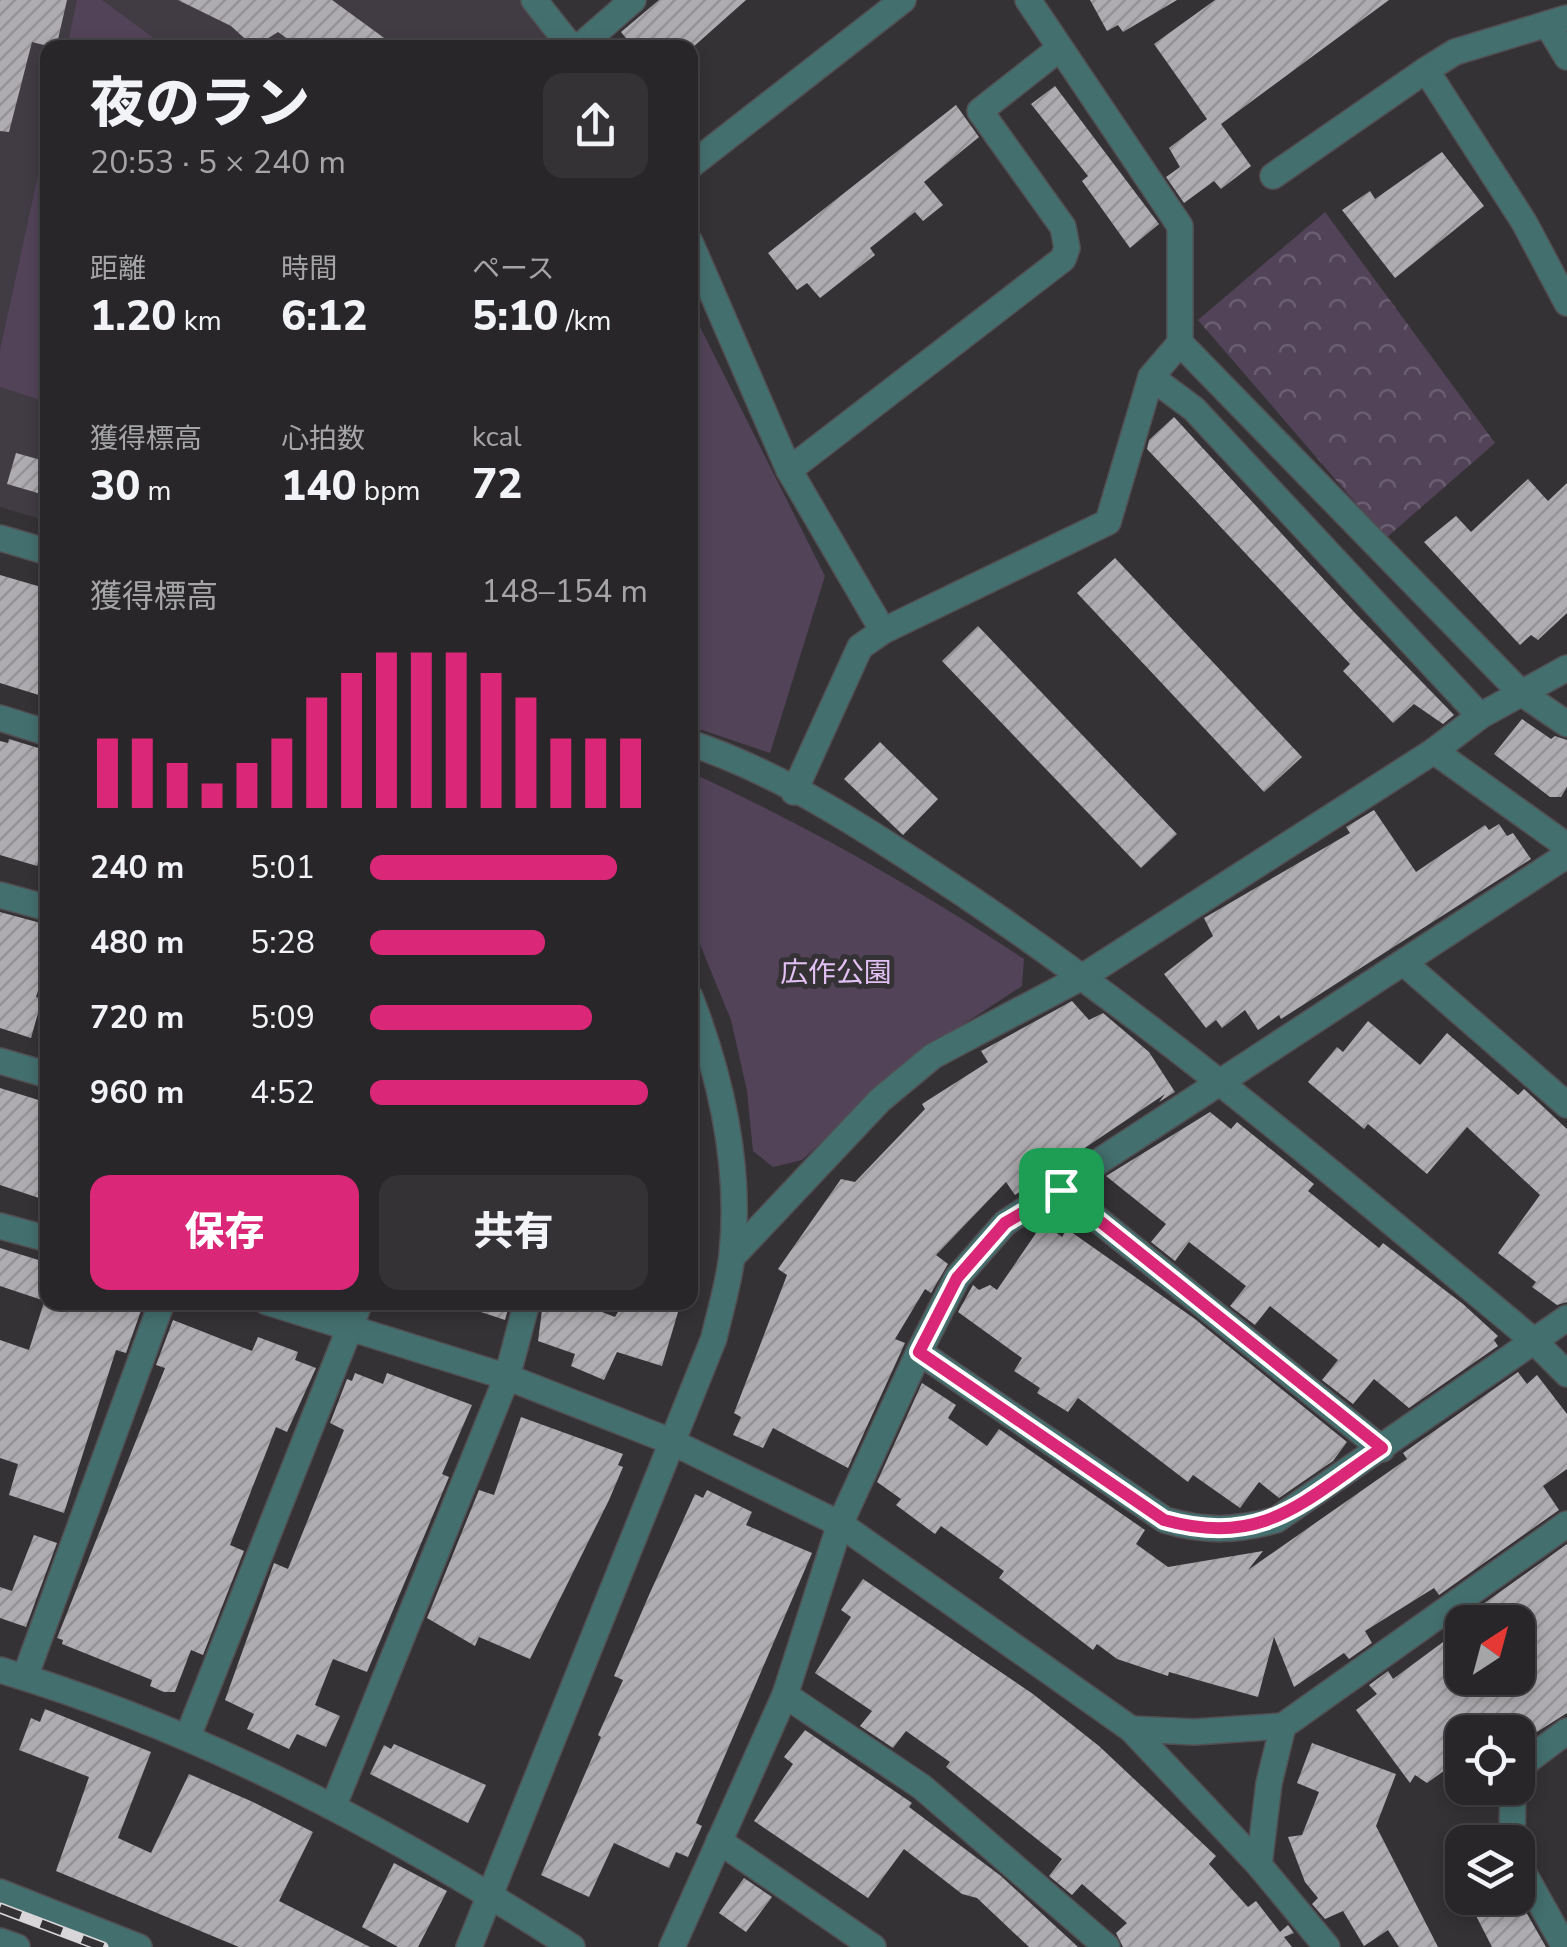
<!DOCTYPE html>
<html lang="ja">
<head>
<meta charset="utf-8">
<style>
	body { margin:0; font-family:"Nunito Sans","Noto Sans JP",sans-serif; background:#343234; color:#f1f3f6; height:100vh; display:flex; flex-direction:column; font-size:38px; white-space:nowrap }
	* { box-sizing:border-box; margin:0 }
	p { font-size:32px; color:#a5a5a8 }
	.icon { flex:none; width:55px; height:55px; fill:none; stroke:currentColor; stroke-width:2; stroke-linecap:round; stroke-linejoin:round }
	.map { position:relative; flex:1; overflow:hidden }
	.side { position:absolute; left:40px; top:40px; width:658px; height:1270px; display:flex; flex-direction:column; background:#282628; border-radius:20px; box-shadow:0 5px 15px #0003,0 0 0 2px #444345 }
	.side>* { flex:none }
	.needle { width:65px; rotate:36deg }
	.controls { position:absolute; left:1445px; top:1605px; display:grid; gap:20px }
	.controls a { display:grid; place-items:center; width:90px; height:90px; border-radius:20px; background:#282628; box-shadow:0 5px 15px #0003,0 0 0 2px #444345; font-size:50px }
	.pin { position:absolute; display:grid; place-items:center; width:85px; height:85px; color:#fff; margin:-42px; border-radius:20px; box-shadow:0 5px 15px #0006 }
	.round { display:grid; place-items:center; flex:none; width:105px; height:105px; border-radius:20px; background:#343234 }
	.overview { display:flex; align-items:center; justify-content:space-between; height:170px; padding:0 50px }
	h1 { font-size:55px; font-weight:800; line-height:75px }
	.stats { display:grid; grid-template-columns:repeat(3,1fr); gap:15px; height:170px; padding:10px 50px }
	.stats div { display:grid; align-content:center }
	.stats b { font-size:42px; font-weight:800 }
	.stats small { font-size:28px; font-weight:400 }
	.stats p { font-size:28px }
	.chart { height:280px; padding:20px 50px }
	.chart p { display:flex; justify-content:space-between }
	.chart svg { width:100%; height:180px; margin-top:10px; stroke:#db2777; stroke-width:6 }
	.primary-button { display:flex; gap:20px; margin-top:auto; padding:20px 50px }
	.primary-button a { flex:1; height:115px; border-radius:20px; background:#db2777; color:#fff; font-size:40px; font-weight:800; line-height:115px; text-align:center }
	.primary-button a+a { background:#343234; color:#f1f3f6 }
	ul { padding:0 50px; list-style:none; font-size:32px }
	li { display:grid; grid-template-columns:160px 120px 1fr; align-items:center; height:75px }
	li i { height:25px; border-radius:12px; background:#db2777 }
	.map>svg:first-child { display:block }
</style>
</head>
<body>
<div class="map">
<svg width="1567" height="1947" viewBox="0 0 1567 1947">
	<defs>
		<pattern id="forest-crowns" width="20" height="18" patternUnits="userSpaceOnUse" patternTransform="scale(2.5)"><rect width="20" height="18" fill="#524358"/><path d="M2 6a3 3 0 1 1 6 0M12 15a3 3 0 1 1 6 0" fill="none" stroke="#6b5e70"/></pattern>
		<pattern id="building-hatch" width="6" height="6" patternUnits="userSpaceOnUse" patternTransform="scale(2.5)"><rect width="6" height="6" fill="#afacb1"/><path d="M-1 1l2-2M0 6l6-6M5 7l2-2" fill="none" stroke="#959296"/></pattern>
	</defs>
	<rect width="100%" height="100%" fill="#353236"/>
	<!-- built -->
	<polygon fill="#413b43" points="0,0 522,0 557,47 48,48 47,521 0,507"/>
	<!-- forest -->
	<polygon fill="url(#forest-crowns)" points="1325,212 1495,443 1386,538 1198,320"/>
	<!-- park -->
	<g fill="#524358">
		<polygon points="77,0 102,0 166,47 67,47"/>
		<polygon points="47,134 47,402 0,387 0,350"/>
		<polygon points="690,307 825,576 770,753 690,726"/>
		<path d="M690,772C808,826 917,888 1024,959L1022,986L915,1056L802,1160L773,1167L753,1151L747,1091L731,1020L690,920Z"/>
	</g>
	<!-- building -->
	<g fill="url(#building-hatch)">
		<polygon points="0,0 67,0 56,48 32,42 9,132 0,131"/>
		<polygon points="178,0 332,0 398,48 300,48 278,32 254,47 231,26"/>
		<polygon points="659,0 746,0 692,48 634,48 621,32"/>
		<polygon points="1090,0 1177,0 1123,32 1118,25 1107,31"/>
		<polygon points="1215,0 1389,0 1221,124 1251,166 1221,189 1214,181 1184,203 1166,177 1180,167 1169,148 1207,119 1154,44"/>
		<polygon points="1055,86 1159,224 1130,248 1082,181 1088,176 1031,104"/>
		<polygon points="956,105 979,137 924,182 943,205 923,221 915,212 870,248 875,255 820,298 807,283 797,290 768,253"/>
		<polygon points="1442,152 1484,206 1395,278 1342,210 1370,191 1375,199"/>
		<polygon points="1174,417 1354,612 1454,715 1443,724 1414,704 1393,723 1343,671 1350,664 1147,449 1149,440"/>
		<polygon points="16,453 48,462 48,496 7,484"/>
		<polygon points="1528,479 1548,501 1567,483 1567,613 1538,640 1531,635 1520,645 1424,542 1456,516 1471,532"/>
		<polygon points="1115,558 1302,757 1264,792 1077,593"/>
		<polygon points="0,575 48,589 48,677 42,696 0,683"/>
		<polygon points="978,626 1177,834 1141,868 942,661"/>
		<polygon points="1522,719 1551,739 1555,736 1567,740 1567,787 1561,797 1550,797 1494,754"/>
		<polygon points="9,739 48,751 48,853 42,852 37,866 0,855 0,741 8,743"/>
		<polygon points="880,742 938,799 903,835 844,779"/>
		<polygon points="1374,810 1416,872 1485,825 1489,830 1499,824 1507,836 1513,833 1531,859 1281,1019 1279,1015 1258,1030 1245,1010 1222,1028 1216,1020 1206,1028 1164,974 1213,936 1204,918 1350,833 1346,827"/>
		<polygon points="0,912 48,925 48,960 36,997 42,999 31,1038 0,1028"/>
		<polygon points="1072,1001 1089,1020 1103,1013 1149,1052 1175,1092 1159,1102 1165,1094 1015,1195 1006,1182 936,1255 948,1264 931,1293 925,1289 895,1339 905,1343 848,1468 773,1428 763,1448 733,1435 741,1417 734,1413 787,1275 778,1269 841,1179 855,1182 925,1109 922,1104 988,1062 981,1051"/>
		<polygon points="1368,1021 1420,1065 1447,1033 1518,1095 1524,1089 1567,1129 1567,1302 1557,1305 1532,1287 1536,1282 1498,1253 1540,1195 1467,1127 1427,1174 1368,1124 1364,1129 1308,1082 1337,1047 1343,1052"/>
		<polygon points="0,1088 48,1103 48,1201 0,1185"/>
		<polygon points="1210,1112 1231,1129 1237,1122 1314,1184 1308,1191 1379,1248 1383,1243 1463,1304 1498,1336 1494,1340 1498,1346 1409,1408 1374,1379 1353,1404 1322,1380 1338,1360 1270,1306 1255,1325 1230,1306 1246,1286 1189,1242 1175,1261 1151,1242 1166,1224 1106,1176"/>
		<polygon points="1043,1223 1062,1237 1067,1229 1195,1319 1347,1442 1333,1461 1279,1498 1259,1482 1240,1508 1193,1475 1188,1482 1078,1398 1068,1412 1037,1393 1040,1388 1014,1371 1022,1358 958,1312 973,1285 979,1290 990,1285 997,1290"/>
		<polygon points="0,1248 48,1263 48,1302 0,1286"/>
		<polygon points="44,1302 128,1302 142,1308 126,1353 116,1350 64,1513 9,1495 18,1464 0,1458 0,1340 29,1350"/>
		<polygon points="466,1302 510,1302 505,1320 466,1307"/>
		<polygon points="543,1302 576,1302 615,1317 624,1302 681,1302 662,1366 617,1352 604,1380 571,1366 575,1354 538,1341"/>
		<polygon points="173,1320 252,1351 258,1337 298,1352 295,1360 316,1368 287,1432 276,1427 230,1545 244,1551 203,1655 191,1650 175,1692 164,1692 150,1686 152,1680 62,1644 63,1640 57,1638 165,1368 156,1365"/>
		<polygon points="1518,1372 1527,1384 1537,1375 1567,1414 1567,1469 1543,1486 1559,1510 1439,1595 1434,1588 1365,1631 1372,1643 1349,1659 1344,1653 1294,1687 1274,1637 1258,1697 1169,1672 1168,1676 1117,1659 1097,1644 1093,1650 999,1578 1004,1571 941,1526 935,1534 896,1505 901,1499 877,1482 922,1383 956,1405 948,1418 987,1446 999,1429 1145,1530 1136,1544 1168,1567 1263,1551 1248,1570 1407,1459 1403,1453"/>
		<polygon points="355,1373 383,1384 387,1373 472,1405 442,1474 449,1477 367,1672 333,1659 315,1705 340,1716 326,1747 297,1734 289,1749 247,1729 254,1714 225,1700 274,1563 288,1569 344,1430 330,1423 347,1379 352,1381"/>
		<polygon points="521,1417 623,1454 618,1465 623,1467 609,1500 530,1659 479,1637 475,1646 427,1618 479,1490 494,1495"/>
		<polygon points="707,1490 752,1512 746,1525 812,1553 696,1823 702,1826 688,1857 676,1852 669,1868 614,1843 589,1897 541,1875 601,1737 598,1735 623,1680 614,1676 649,1595 695,1494 703,1498"/>
		<polygon points="34,1535 57,1543 26,1627 0,1618 0,1587 12,1591"/>
		<polygon points="1567,1544 1567,1713 1537,1732 1462,1732 1462,1758 1427,1783 1415,1775 1410,1783 1356,1710 1377,1694 1369,1685 1388,1671 1393,1679 1462,1628 1462,1678 1518,1678 1518,1622 1458,1622"/>
		<polygon points="863,1579 1033,1694 1099,1746 1216,1856 1209,1864 1248,1907 1256,1901 1280,1932 1288,1925 1294,1933 1284,1937 1292,1947 1123,1947 1116,1933 1127,1923 1082,1884 1072,1895 1049,1876 1062,1859 946,1767 950,1762 906,1731 893,1748 860,1726 872,1711 815,1673 851,1617 841,1610"/>
		<polygon points="45,1709 151,1752 118,1838 151,1853 189,1774 253,1802 313,1832 279,1901 370,1947 239,1947 56,1871 89,1777 19,1750 31,1718 40,1722"/>
		<polygon points="805,1730 912,1803 909,1807 1001,1876 1078,1947 1029,1947 977,1898 962,1894 904,1849 868,1898 754,1821 793,1764 784,1757"/>
		<polygon points="1312,1743 1396,1774 1376,1826 1438,1947 1399,1947 1388,1930 1364,1946 1343,1911 1325,1919 1312,1904 1318,1898 1305,1882 1288,1837 1302,1835 1319,1792 1297,1783"/>
		<polygon points="394,1744 486,1785 468,1823 370,1774 384,1745 391,1749"/>
		<polygon points="394,1863 447,1891 418,1947 398,1947 362,1927"/>
		<polygon points="744,1878 772,1897 746,1932 719,1913"/>
		<polygon points="1467,1898 1518,1898 1546,1947 1492,1947"/>
	</g>
	<g fill="none" stroke-linecap="round" stroke-linejoin="round">
		<!-- minor casing -->
		<g stroke="#524f53" stroke-width="28">
			<g id="minor">
				<polyline points="534,0 572,48"/>
				<polyline points="1567,18 1455,52 1426,70 1524,222 1567,303"/>
				<polyline points="1547,24 1567,57"/>
				<polyline points="578,48 633,0"/>
				<polyline points="690,166 903,0"/>
				<polyline points="1273,176 1426,70"/>
				<polyline points="690,242 789,470 883,631"/>
				<polyline points="1180,343 1520,692 1567,724"/>
				<polyline points="1151,377 1194,409 1480,716"/>
				<polyline points="789,470 1063,259 1067,248 1063,227 980,111 1059,49"/>
				<polyline points="0,538 48,552"/>
				<polyline points="0,718 48,733"/>
				<path d="M690,743C789,776 882,840 968,897C1168,1032 1349,1187 1534,1341L1567,1374"/>
				<polyline points="1434,751 1567,846"/>
				<polyline points="794,792 860,647 883,631 1108,522 1151,377 1180,343 1180,226 1028,0"/>
				<polyline points="0,895 48,908"/>
				<polyline points="1404,963 1567,1105"/>
				<polyline points="0,1061 48,1075"/>
				<polyline points="1061,1190 1382,1449"/>
				<polyline points="0,1226 48,1239"/>
				<polyline points="732,1257 880,1100 933,1056 1084,976 1434,751 1480,716 1567,668"/>
				<polyline points="267,1302 507,1377 670,1441 840,1524 1131,1729 1259,1865 1327,1947"/>
				<path d="M919,1352L1165,1520C1206,1532 1234,1531 1276,1520L1567,1318"/>
				<path d="M0,1670C204,1731 393,1832 572,1947"/>
				<polyline points="25,1677 162,1302"/>
				<polyline points="785,1695 922,1787 1107,1947"/>
				<polyline points="1131,1729 1194,1732 1283,1726 1567,1524"/>
				<polyline points="188,1736 360,1302"/>
				<polyline points="1518,1779 1527,1761 1567,1731"/>
				<polyline points="333,1807 507,1377 527,1302"/>
				<polyline points="719,1841 873,1947"/>
				<polyline points="1512,1842 1513,1788"/>
				<polyline points="1518,1863 1565,1947"/>
				<polyline points="1259,1865 1269,1783 1283,1726"/>
				<polyline points="0,1892 139,1947"/>
				<polyline points="0,1941 17,1947"/>
				<path d="M469,1947L714,1338C720,1311 729,1283 732,1255C741,1168 721,1077 690,997"/>
				<polyline points="672,1947 785,1695 840,1524 919,1352 957,1278 1005,1223 1567,855"/>
			</g>
		</g>
		<!-- minor -->
		<use href="#minor" stroke="#436f6e" stroke-width="25"/>
		<!-- rail casing -->
		<g stroke="#d8d6d8" stroke-width="11">
			<polyline id="rail" points="0,1908 103,1947"/>
		</g>
		<!-- rail -->
		<use href="#rail" stroke="#353236" stroke-width="8" stroke-dasharray="22" stroke-linecap="butt"/>
	</g>
	<g fill="none" stroke-linecap="round" stroke-linejoin="round">
		<!-- route casing -->
		<g stroke="#fff" stroke-width="20">
			<path id="route" d="M1061,1190L1382,1448C1303,1501 1264,1548 1164,1520L919,1352L957,1278L1005,1223Z"/>
		</g>
		<!-- route -->
		<use href="#route" stroke="#db2777" stroke-width="12"/>
	</g>
	<g text-anchor="middle" dominant-baseline="central" stroke-width="10" stroke-linejoin="round" paint-order="stroke">
		<!-- park labels -->
		<g font-size="28" fill="#e3c0f3" stroke="#353236">
			<text x="836" y="973">広作公園</text>
		</g>
	</g>
</svg>
<div class="controls">
<a><svg class="needle" viewBox="-14 -14 28 28"><path d="M0-13l5 13h-10z" fill="#e53935"/><path d="M0 13l5-13h-10z" fill="#a5a5a8"/></svg></a>
<a><svg class="icon" aria-label="locate" viewBox="0 0 24 24"><circle cx="12" cy="12" r="6"/><path d="M12 2v4M12 18v4M2 12h4M18 12h4"/></svg></a>
<a><svg class="icon" aria-label="layers" viewBox="0 0 24 24"><path d="M12 4l9 5-9 5-9-5zM3 14l9 5 9-5"/></svg></a>
</div>
<div class="pin" style="left:1061px;top:1190px;background:#1e9e55"><svg class="icon" aria-label="arrive" viewBox="0 0 24 24"><path d="M6 21V4h12l-3 4 3 4H6"/></svg></div>
<section class="side">
<div class="overview"><div><h1>夜のラン</h1><p>20:53 · 5 × 240 m</p></div><a class="round"><svg class="icon" aria-label="share" viewBox="0 0 24 24"><path d="M12 15V3M7 8l5-5 5 5M5 13v7h14v-7"/></svg></a></div>
<div class="stats">
<div><p>距離</p><b>1.20<small> km</small></b></div>
<div><p>時間</p><b>6:12</b></div>
<div><p>ペース</p><b>5:10<small> /km</small></b></div>
</div>
<div class="stats">
<div><p>獲得標高</p><b>30<small> m</small></b></div>
<div><p>心拍数</p><b>140<small> bpm</small></b></div>
<div><p>kcal</p><b>72</b></div>
</div>
<div class="chart"><p><span>獲得標高</span>148–154 m</p>
<svg viewBox="0 0 160 44" preserveAspectRatio="none"><path d="M5 44V27M15 44V27M25 44V33M35 44V38M45 44V33M55 44V27M65 44V17M75 44V11M85 44V6M95 44V6M105 44V6M115 44V11M125 44V17M135 44V27M145 44V27M155 44V27"/></svg>
</div>
<ul>
<li><b>240 m</b>5:01<i style="width:89%"></i></li>
<li><b>480 m</b>5:28<i style="width:63%"></i></li>
<li><b>720 m</b>5:09<i style="width:80%"></i></li>
<li><b>960 m</b>4:52<i style="width:100%"></i></li>
</ul>
<div class="primary-button"><a>保存</a><a>共有</a></div>
</section>
</div>
</body>
</html>
